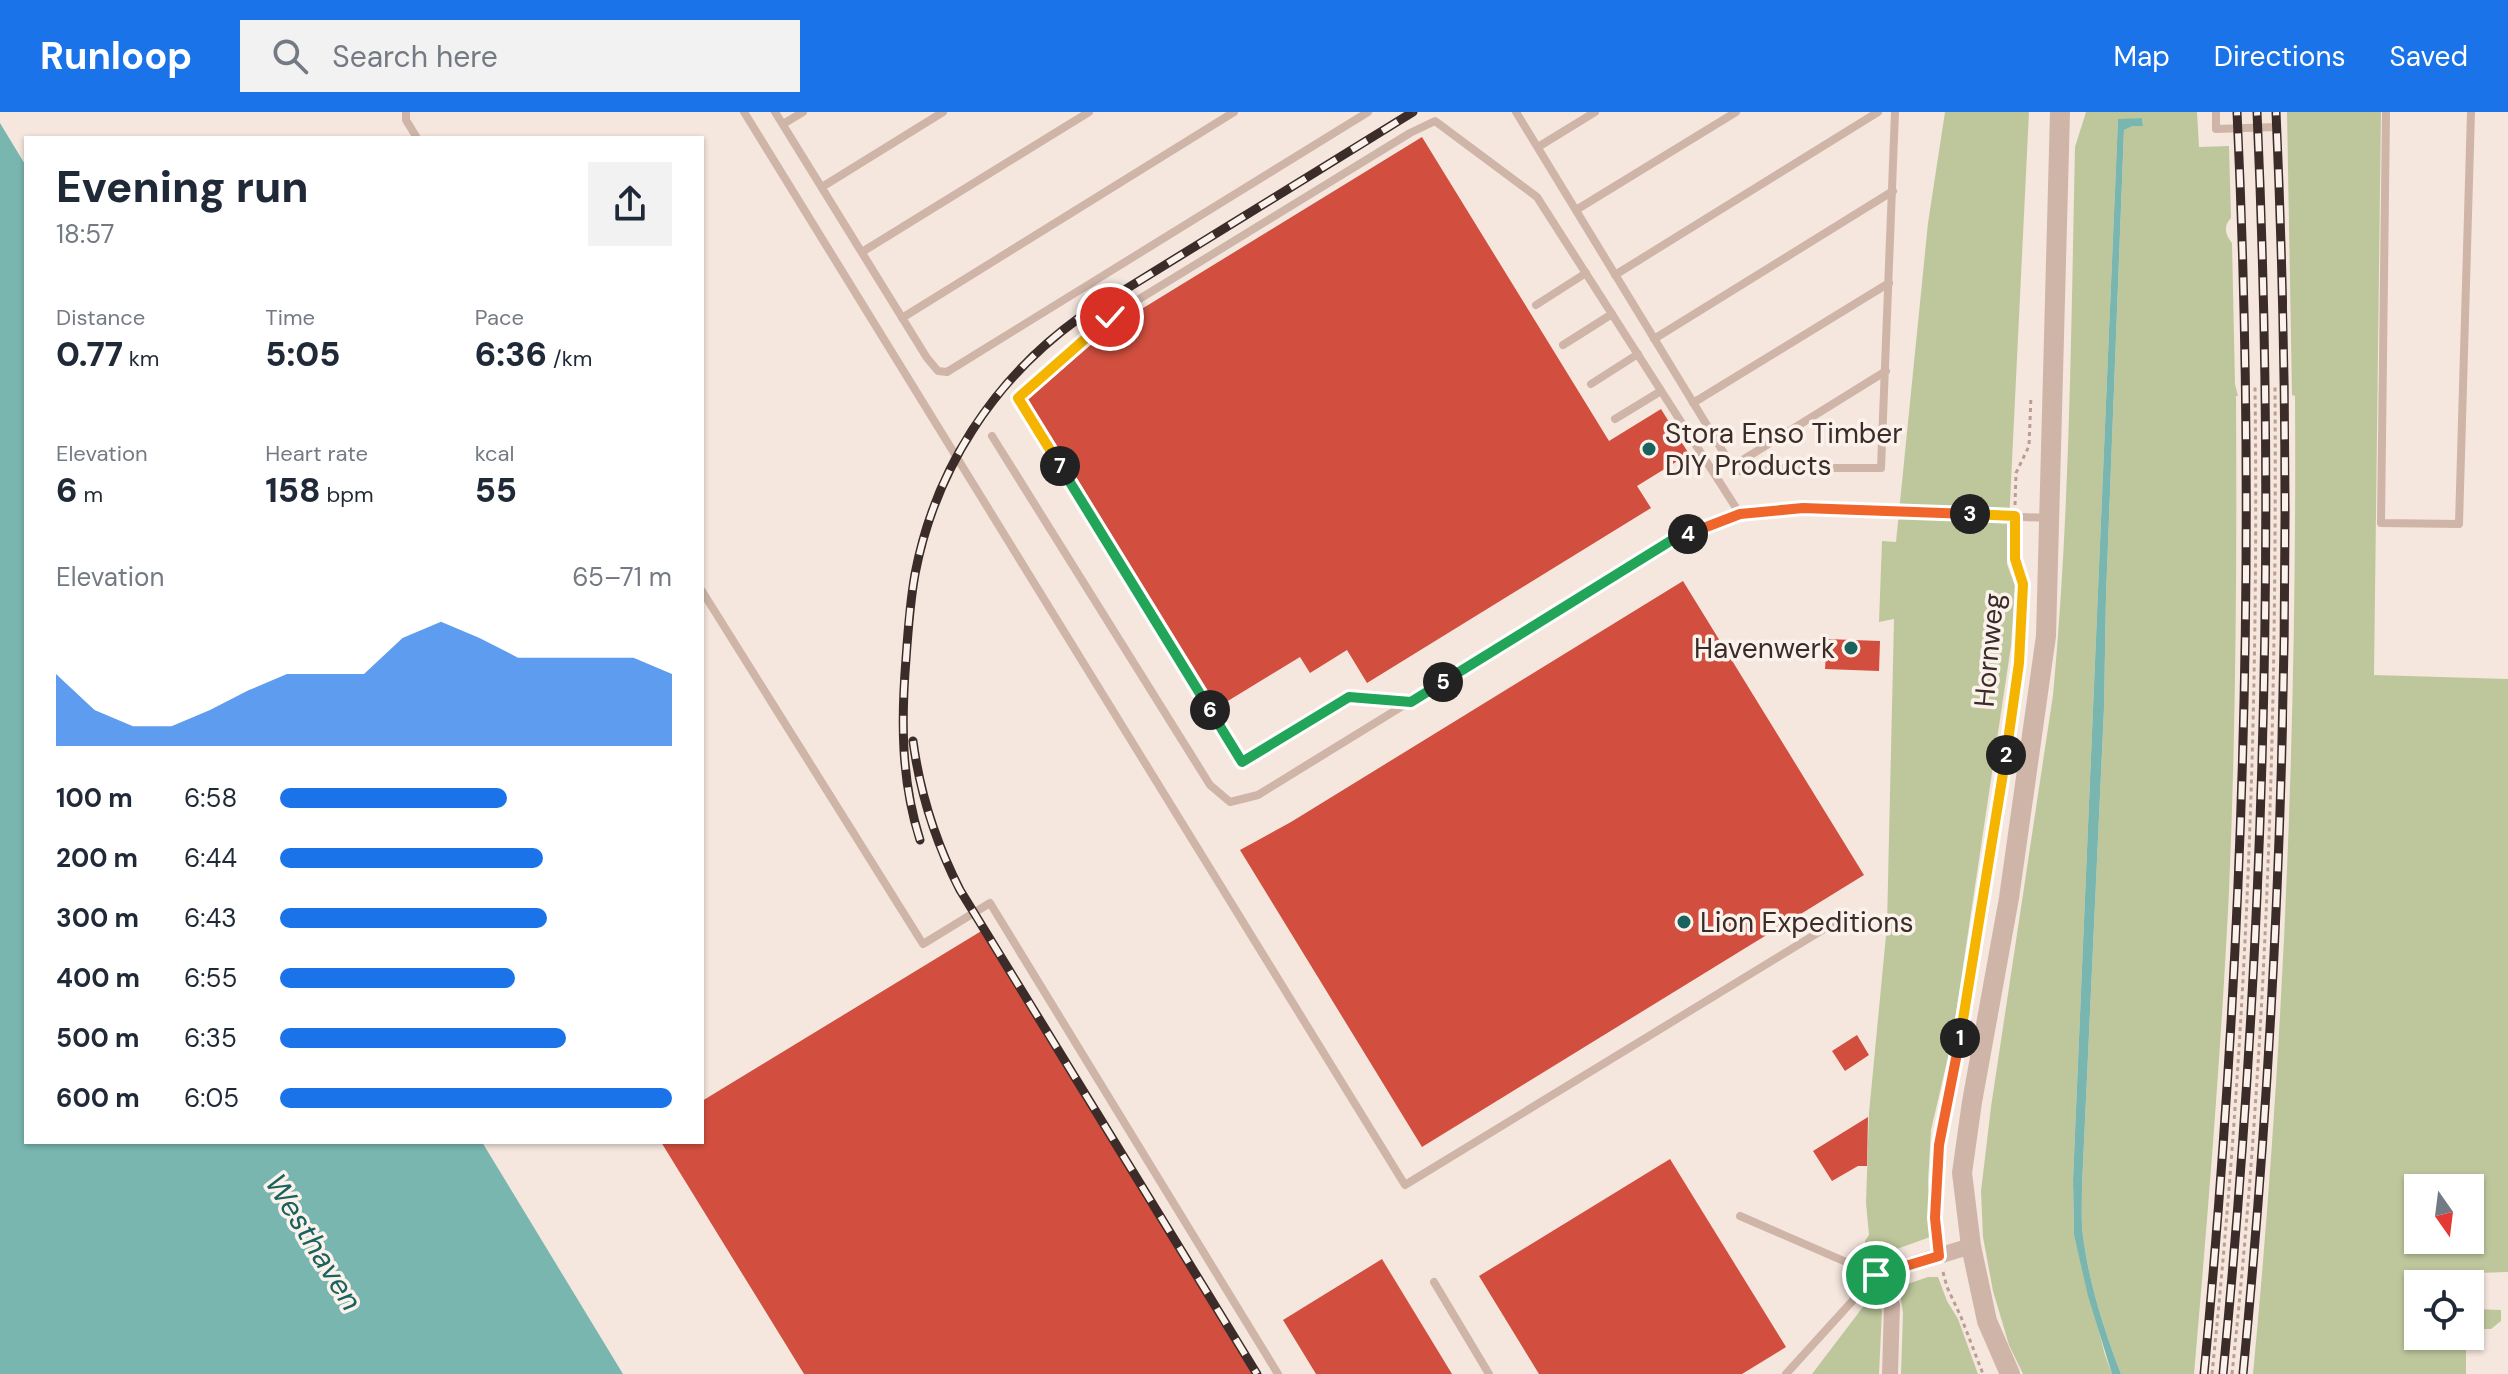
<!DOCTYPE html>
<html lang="en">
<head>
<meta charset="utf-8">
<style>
	body { margin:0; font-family:"DM Sans",sans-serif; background:#f2f2f3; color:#1f2937; height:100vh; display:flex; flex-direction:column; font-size:30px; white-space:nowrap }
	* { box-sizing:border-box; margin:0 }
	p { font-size:26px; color:#747a83 }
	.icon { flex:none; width:44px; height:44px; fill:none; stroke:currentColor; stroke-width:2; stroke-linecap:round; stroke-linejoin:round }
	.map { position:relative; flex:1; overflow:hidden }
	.drawer { position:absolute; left:24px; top:24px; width:680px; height:1008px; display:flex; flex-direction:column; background:#fff; border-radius:0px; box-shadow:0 2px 6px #0004 }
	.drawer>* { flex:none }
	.needle { width:52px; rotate:166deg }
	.tools { position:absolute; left:2404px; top:1062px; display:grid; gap:16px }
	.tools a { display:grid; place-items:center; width:80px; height:80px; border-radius:0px; background:#fff; box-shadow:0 2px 6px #0004; font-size:40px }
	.pin { position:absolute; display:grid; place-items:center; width:68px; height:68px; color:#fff; margin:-34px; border:4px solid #fff; border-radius:50%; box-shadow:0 2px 8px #0007 }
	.km { position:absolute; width:40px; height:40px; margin:-20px; border-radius:50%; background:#222; color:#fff; font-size:22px; line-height:40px; text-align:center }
	.round { display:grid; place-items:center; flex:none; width:84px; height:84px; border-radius:0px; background:#f2f2f3 }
	.head { display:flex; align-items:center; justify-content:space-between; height:136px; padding:0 32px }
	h1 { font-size:44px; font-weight:800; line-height:60px }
	.metrics { display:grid; grid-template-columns:repeat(3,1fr); gap:12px; height:136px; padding:8px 32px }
	.metrics div { display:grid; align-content:center }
	.metrics b { font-size:34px; font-weight:800 }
	.metrics small { font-size:22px; font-weight:400 }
	.metrics p { font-size:22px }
	.chart { height:224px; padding:16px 32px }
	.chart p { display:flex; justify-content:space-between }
	.chart svg { width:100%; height:144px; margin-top:8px; fill:#1a73e8; opacity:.7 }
	ul { padding:0 32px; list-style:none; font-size:26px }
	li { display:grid; grid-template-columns:128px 96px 1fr; align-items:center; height:60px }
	li i { height:20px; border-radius:10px; background:#1a73e8 }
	header { display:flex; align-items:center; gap:48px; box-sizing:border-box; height:112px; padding:0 40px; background:#1a73e8; color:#fff }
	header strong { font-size:38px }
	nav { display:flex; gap:44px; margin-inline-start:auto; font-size:28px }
	.search { width:560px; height:72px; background:#f2f2f3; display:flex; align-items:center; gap:20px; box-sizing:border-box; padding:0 28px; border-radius:0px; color:#747a83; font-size:30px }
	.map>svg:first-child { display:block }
</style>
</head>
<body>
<header>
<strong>Runloop</strong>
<div class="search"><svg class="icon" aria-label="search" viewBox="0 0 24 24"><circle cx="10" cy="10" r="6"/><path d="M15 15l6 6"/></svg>Search here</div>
<nav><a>Map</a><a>Directions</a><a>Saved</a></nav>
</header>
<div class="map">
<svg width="2508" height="1262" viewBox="0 0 2508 1262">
	<rect width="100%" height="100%" fill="#f5e7de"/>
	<!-- green -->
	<g fill="#bec79c" fill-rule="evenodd">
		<polygon points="1945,0 2029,0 2007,452 2015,474 2011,534 1952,928 1931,1018 1928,1070 1933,1124 1866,1148 1865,1129 1869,1123 1866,1091 1869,1001 1887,813 1894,507 1879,510 1882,429 1896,430 1928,111"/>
		<path d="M2086,0H2197L2199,35L2229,34L2231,106C2223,114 2225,122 2232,131L2235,272L2238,284H2236C2237,450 2236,615 2229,780C2221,941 2208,1101 2194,1262H2121C2104,1218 2089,1171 2083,1124C2081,1108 2082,1091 2082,1074L2104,597L2106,484L2124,18L2133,14H2143L2142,6L2118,8L2073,1068L2074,1123L2105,1243L2112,1262H2023L2009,1233L1993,1179L1983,1125L1981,1079L1991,995L2053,583C2070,401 2071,218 2075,35Z"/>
		<path d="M2287,0H2381L2374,563L2508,567V1160L2475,1161V1197L2501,1198V1209L2491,1217H2470V1172H2418V1224H2466V1262H2253C2284,937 2297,611 2295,284L2292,283ZM2418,1076H2470V1128H2418Z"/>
		<polygon points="1928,1165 1938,1165 1947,1189 1958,1207 1978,1262 1901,1262 1903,1201 1899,1175"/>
		<polygon points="1869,1187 1882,1198 1879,1262 1812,1262"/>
	</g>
	<!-- water -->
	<g fill="#7ab6b0">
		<path d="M2142,6L2143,14H2133L2124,18L2106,484L2104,597L2082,1074C2082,1091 2081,1108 2083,1124C2089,1171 2104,1218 2121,1262H2112L2088,1184L2074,1123L2073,1068L2118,7Z"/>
		<polygon points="0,11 26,54 26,1030 482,1030 623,1262 0,1262"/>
	</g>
	<!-- building -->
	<g fill="#d24f3f">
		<polygon points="1422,25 1609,329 1661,297 1689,342 1637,374 1651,396 1367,571 1347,538 1310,561 1300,545 1218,595 1028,287 1109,217"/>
		<polygon points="1683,469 1864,763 1422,1035 1240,738 1291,710"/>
		<polygon points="1827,527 1880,529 1879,559 1825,557"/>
		<polygon points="983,818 1258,1262 804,1262 661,1030 702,1030 702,989"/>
		<polygon points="1857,923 1869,943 1845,959 1832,939"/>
		<polygon points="1868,1005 1867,1054 1858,1054 1832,1069 1813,1039"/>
		<polygon points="1670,1047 1786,1235 1742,1262 1539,1262 1479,1164"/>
		<polygon points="1382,1147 1452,1262 1316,1262 1283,1208"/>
	</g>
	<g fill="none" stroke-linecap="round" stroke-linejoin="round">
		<!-- path -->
		<g stroke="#bb9e92" stroke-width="3" stroke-dasharray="4 4" stroke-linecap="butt">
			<polyline points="2015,393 2016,361 2029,334 2031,284"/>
			<polyline points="1937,1125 1935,1106 1939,1033 1984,785 2019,551 2023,472 2015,447 2015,417"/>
			<polyline points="1943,1160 1947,1175 1961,1205 1983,1262"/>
			<path d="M2212,1262C2246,934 2259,605 2255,275"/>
			<path d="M2232,1262C2267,934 2277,605 2275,275"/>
		</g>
		<!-- service -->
		<g stroke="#cfb5a8" stroke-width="8">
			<polyline points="406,0 406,8 417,26"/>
			<polyline points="744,0 1405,1073 1847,803"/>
			<polyline points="775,0 927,246 938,259 947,260 1368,0"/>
			<polyline points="1516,0 1730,351 1739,359 1786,356 1881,356 1895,0"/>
			<polyline points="2216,0 2216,17 2277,15"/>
			<polyline points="2386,0 2381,411 2459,412 2471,0"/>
			<polyline points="783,12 803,0"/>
			<polyline points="1538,35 1595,0"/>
			<polyline points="822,75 943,0"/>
			<polyline points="1576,98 1736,0"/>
			<polyline points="862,140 1089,0"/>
			<polyline points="1615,163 1878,0"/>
			<polyline points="1536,193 1586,161"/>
			<polyline points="902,206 1234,0"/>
			<polyline points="1654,227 1893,79"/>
			<polyline points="1563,233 1612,202"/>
			<polyline points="1591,272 1638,242"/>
			<polyline points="1693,291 1889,171"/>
			<polyline points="1615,307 1661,279"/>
			<polyline points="992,324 1210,673 1230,690 1258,683 1672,428 1740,402 1803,396 2048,406"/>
			<polyline points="1733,354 1886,259"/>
			<polyline points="702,479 923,832 990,791 1278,1262"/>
			<polyline points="1411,590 1349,585 1242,650 1018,286 1110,205 1410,21 1435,9 1537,85 1740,402"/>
			<polyline points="1740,1104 1876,1163 1786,1262"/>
			<polyline points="1434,1170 1489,1262"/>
		</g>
		<!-- minor -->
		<polyline stroke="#cfb5a8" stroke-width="16" points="1890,1262 1892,1193 1876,1163 1971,1134"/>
		<!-- tertiary -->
		<polyline stroke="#cfb5a8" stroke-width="20" points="2010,1262 1987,1209 1971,1134 1962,1061 1972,990 2009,786 2046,524 2060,0"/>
		<!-- rail casing -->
		<g stroke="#3b2c29" stroke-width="9">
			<g id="rail">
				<path d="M913,629C920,682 936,731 960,778L1257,1262"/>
				<path d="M920,728C901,668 901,609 906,547C908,518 910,490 915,462C935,358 993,268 1079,206L1413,0"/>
				<path d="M2204,1262C2244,842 2257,421 2237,0"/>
				<path d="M2223,1262C2264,842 2276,421 2257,0"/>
				<path d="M2243,1262C2284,843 2295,421 2276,0"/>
			</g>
		</g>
		<!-- rail -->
		<use href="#rail" stroke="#fcf2ec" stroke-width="6" stroke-dasharray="18" stroke-linecap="butt"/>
	</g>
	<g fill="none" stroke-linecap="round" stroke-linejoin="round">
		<!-- split-1 casing -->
		<g stroke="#fff" stroke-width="16">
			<polyline id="split-1" points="1876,1163 1939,1144 1935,1106 1939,1033 1960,926"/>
		</g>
		<!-- split-2 casing -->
		<g stroke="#fff" stroke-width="16">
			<polyline id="split-2" points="1960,926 2006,643"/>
		</g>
		<!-- split-3 casing -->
		<g stroke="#fff" stroke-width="16">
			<polyline id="split-3" points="1970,402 2015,404 2015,447 2023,472 2019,551 2006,643"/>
		</g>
		<!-- split-4 casing -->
		<g stroke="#fff" stroke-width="16">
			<polyline id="split-4" points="1688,422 1740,402 1803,396 1970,402"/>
		</g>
		<!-- split-5 casing -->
		<g stroke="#fff" stroke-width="16">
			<polyline id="split-5" points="1443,570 1672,428 1688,422"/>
		</g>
		<!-- split-6 casing -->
		<g stroke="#fff" stroke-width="16">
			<polyline id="split-6" points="1210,598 1242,650 1349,585 1411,590 1443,570"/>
		</g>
		<!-- split-7 casing -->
		<g stroke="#fff" stroke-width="16">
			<polyline id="split-7" points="1060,354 1210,598"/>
		</g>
		<!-- split-8 casing -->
		<g stroke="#fff" stroke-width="16">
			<polyline id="split-8" points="1060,354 1018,286 1110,205"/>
		</g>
		<!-- split-1 -->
		<use href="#split-1" stroke="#f0652b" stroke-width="10"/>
		<!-- split-2 -->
		<use href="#split-2" stroke="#f5b400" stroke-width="10"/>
		<!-- split-3 -->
		<use href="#split-3" stroke="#f5b400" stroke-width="10"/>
		<!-- split-4 -->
		<use href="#split-4" stroke="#f0652b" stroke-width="10"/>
		<!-- split-5 -->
		<use href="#split-5" stroke="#22a559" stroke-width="10"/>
		<!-- split-6 -->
		<use href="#split-6" stroke="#22a559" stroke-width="10"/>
		<!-- split-7 -->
		<use href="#split-7" stroke="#22a559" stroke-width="10"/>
		<!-- split-8 -->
		<use href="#split-8" stroke="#f5b400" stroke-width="10"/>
	</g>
	<!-- markers -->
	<g fill="#19625d" stroke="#fcf2ec" stroke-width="3">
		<circle cx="1649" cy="337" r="8"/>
		<circle cx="1851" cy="536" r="8"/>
		<circle cx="1684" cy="810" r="8"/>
	</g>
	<g text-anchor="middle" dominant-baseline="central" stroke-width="7" stroke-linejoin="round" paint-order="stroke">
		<!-- poi labels -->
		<g font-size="28" fill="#3b2c29" stroke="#fcf2ec" text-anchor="start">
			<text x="1665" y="321">Stora Enso Timber<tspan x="1665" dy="32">DIY Products</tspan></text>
			<text x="1835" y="536" text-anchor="end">Havenwerk</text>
			<text x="1700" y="810">Lion Expeditions</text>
		</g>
		<!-- street labels -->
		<g font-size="28" fill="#3b2c29" stroke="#fcf2ec">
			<text transform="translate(1989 538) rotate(-85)">Hornweg</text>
		</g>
		<!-- water labels -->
		<g font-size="30" font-style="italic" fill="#19625d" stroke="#fcf2ec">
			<text transform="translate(314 1130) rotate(58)">Westhaven</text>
		</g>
	</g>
</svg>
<div class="tools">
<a><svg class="needle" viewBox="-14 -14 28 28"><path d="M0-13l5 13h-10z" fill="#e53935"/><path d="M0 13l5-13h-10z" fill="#747a83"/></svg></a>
<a><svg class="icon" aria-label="locate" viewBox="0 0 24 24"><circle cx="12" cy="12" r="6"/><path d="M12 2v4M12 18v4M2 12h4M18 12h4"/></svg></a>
</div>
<div class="pin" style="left:1876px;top:1163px;background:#1e9e55"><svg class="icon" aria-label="arrive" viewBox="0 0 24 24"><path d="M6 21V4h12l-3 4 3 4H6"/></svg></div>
<div class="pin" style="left:1110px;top:205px;background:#d93025"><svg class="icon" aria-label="check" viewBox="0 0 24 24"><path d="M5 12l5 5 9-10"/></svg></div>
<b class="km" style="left:1960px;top:926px">1</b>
<b class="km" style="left:2006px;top:643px">2</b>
<b class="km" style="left:1970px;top:402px">3</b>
<b class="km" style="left:1688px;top:422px">4</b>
<b class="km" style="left:1443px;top:570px">5</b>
<b class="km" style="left:1210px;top:598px">6</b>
<b class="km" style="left:1060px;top:354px">7</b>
<section class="drawer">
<div class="head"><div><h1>Evening run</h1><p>18:57</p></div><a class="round"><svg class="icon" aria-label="share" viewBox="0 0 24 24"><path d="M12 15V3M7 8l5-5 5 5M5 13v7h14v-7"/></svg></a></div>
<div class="metrics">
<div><p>Distance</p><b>0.77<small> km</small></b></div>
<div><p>Time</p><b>5:05</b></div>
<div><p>Pace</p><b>6:36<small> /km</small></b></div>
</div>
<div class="metrics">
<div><p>Elevation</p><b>6<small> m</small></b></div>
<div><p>Heart rate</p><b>158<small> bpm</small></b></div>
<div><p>kcal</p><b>55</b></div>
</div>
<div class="chart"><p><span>Elevation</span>65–71 m</p>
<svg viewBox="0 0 160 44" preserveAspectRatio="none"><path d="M0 44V22L10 33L20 38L30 38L40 33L50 27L60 22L70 22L80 22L90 11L100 6L110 11L120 17L130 17L140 17L150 17L160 22V44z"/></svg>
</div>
<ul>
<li><b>100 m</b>6:58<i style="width:58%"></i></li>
<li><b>200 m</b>6:44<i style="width:67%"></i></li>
<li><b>300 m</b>6:43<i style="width:68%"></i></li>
<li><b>400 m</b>6:55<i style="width:60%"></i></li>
<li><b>500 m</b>6:35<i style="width:73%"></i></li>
<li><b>600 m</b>6:05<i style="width:100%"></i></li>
</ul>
</section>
</div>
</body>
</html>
